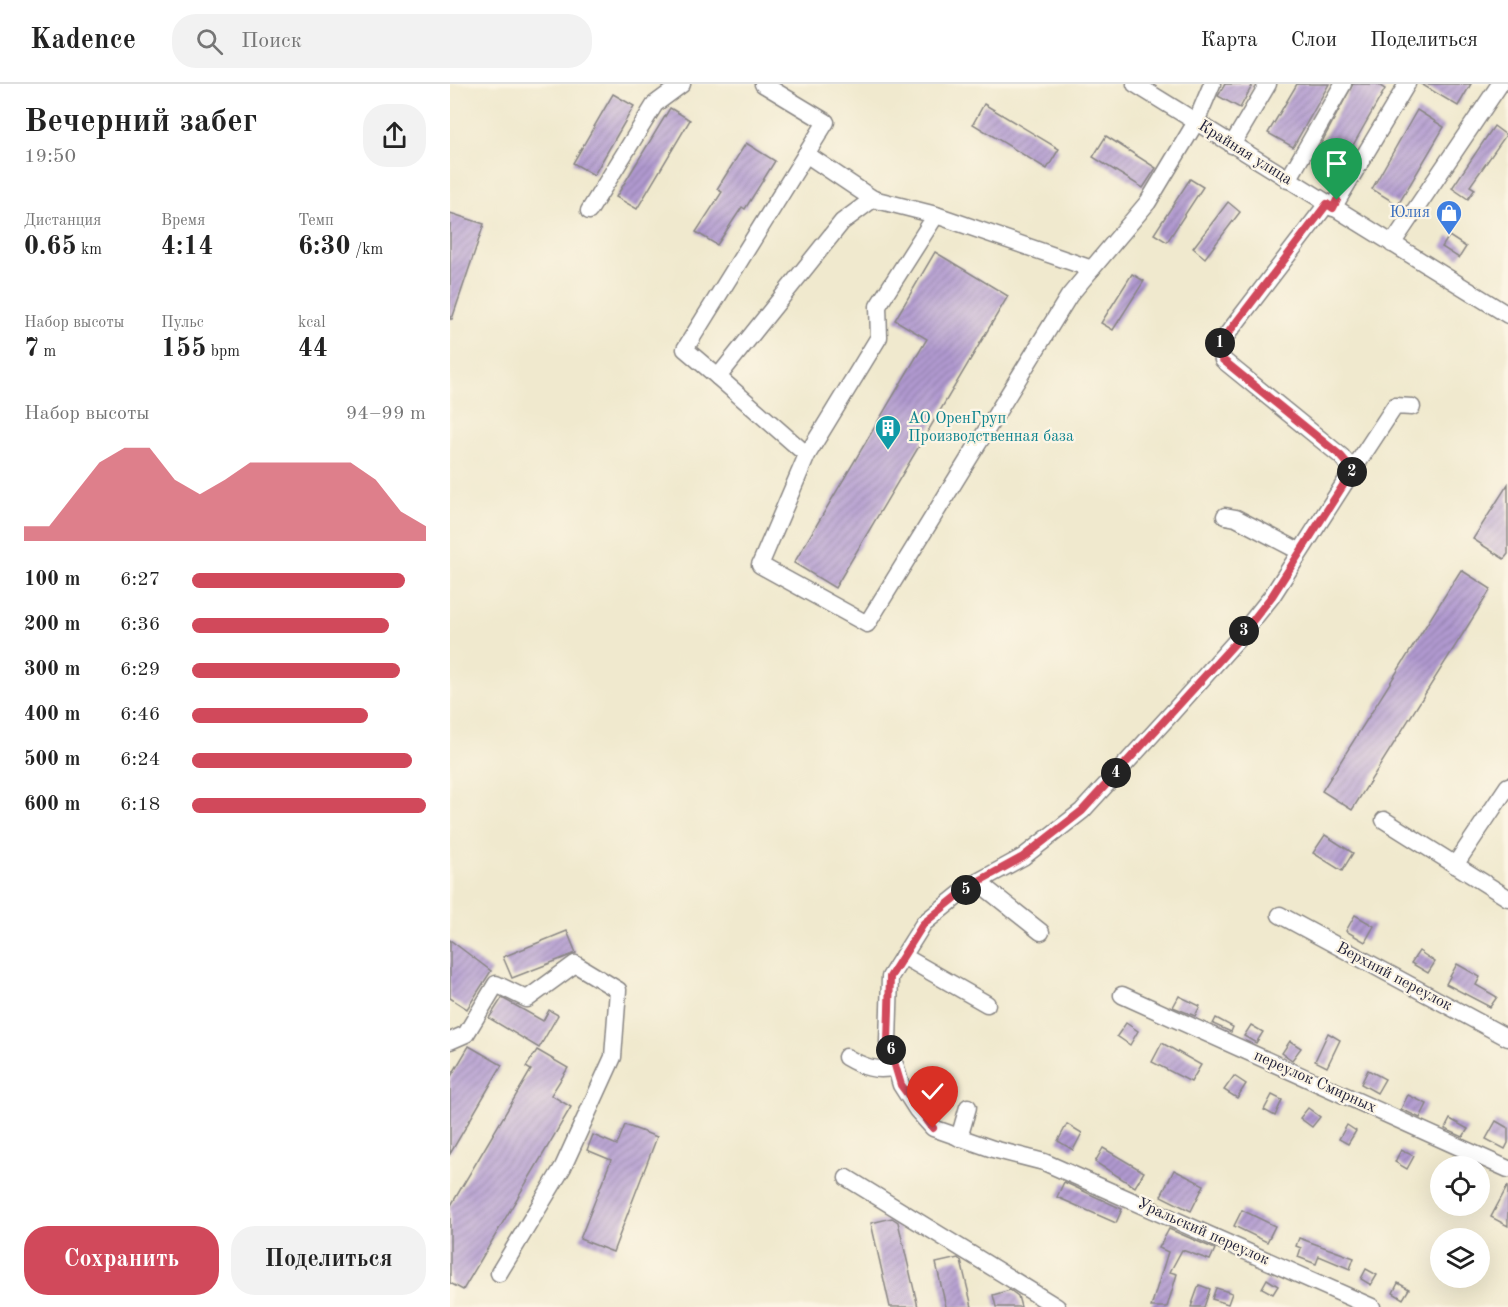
<!DOCTYPE html>
<html lang="ru">
<head>
<meta charset="utf-8">
<style>
	body { margin:0; font-family:"Old Standard TT",serif; background:#f2f2f2; color:#222; height:100vh; display:flex; flex-direction:column; font-size:22px; white-space:nowrap }
	* { box-sizing:border-box; margin:0 }
	p { font-size:20px; color:#767676 }
	.icon { flex:none; width:33px; height:33px; fill:none; stroke:currentColor; stroke-width:2; stroke-linecap:round; stroke-linejoin:round }
	.map { position:relative; flex:1; overflow:hidden }
	.sheet { display:flex; flex-direction:column; background:#fff; width:450px }
	.sheet>* { flex:none }
	.tools { position:absolute; left:980px; top:1072px; display:grid; gap:12px }
	.tools a { display:grid; place-items:center; width:60px; height:60px; border-radius:50%; background:#fff; box-shadow:0 6px 24px #0002; font-size:30px }
	.pin { position:absolute; display:grid; place-items:center; width:51px; height:51px; color:#fff; margin:-62px -26px; border-radius:50% 50% 50% 0; rotate:-45deg; box-shadow:0 0 6px #0007 }
	.pin .icon { rotate:45deg }
	.km { position:absolute; width:30px; height:30px; margin:-15px; border-radius:50%; background:#222; color:#fff; font-size:16px; line-height:30px; text-align:center }
	.round { display:grid; place-items:center; flex:none; width:63px; height:63px; border-radius:24px; background:#f2f2f2 }
	.head { display:flex; align-items:center; justify-content:space-between; height:102px; padding:0 24px }
	h1 { font-size:33px; font-weight:700; line-height:45px }
	.metrics { display:grid; grid-template-columns:repeat(3,1fr); gap:9px; height:102px; padding:6px 24px }
	.metrics div { display:grid; align-content:center }
	.metrics b { font-size:26px; font-weight:700 }
	.metrics small { font-size:16px; font-weight:400 }
	.metrics p { font-size:16px }
	.chart { height:168px; padding:12px 24px }
	.chart p { display:flex; justify-content:space-between }
	.chart svg { width:100%; height:108px; margin-top:6px; fill:#d1495b; opacity:.7 }
	.action { display:flex; gap:12px; margin-top:auto; padding:12px 24px }
	.action a { flex:1; height:69px; border-radius:24px; background:#d1495b; color:#fff; font-size:24px; font-weight:700; line-height:69px; text-align:center }
	.action a+a { background:#f2f2f2; color:#222 }
	ul { padding:0 24px; list-style:none; font-size:20px }
	li { display:grid; grid-template-columns:96px 72px 1fr; align-items:center; height:45px }
	li i { height:15px; border-radius:8px; background:#d1495b }
	header { display:flex; align-items:center; gap:36px; box-sizing:border-box; height:84px; padding:0 30px; background:#fff; border-bottom:2px solid #e0e0e0 }
	header strong { font-size:28px }
	nav { display:flex; gap:33px; margin-inline-start:auto; font-size:21px }
	.search { width:420px; height:54px; background:#f2f2f2; display:flex; align-items:center; gap:15px; box-sizing:border-box; padding:0 21px; border-radius:24px; color:#767676; font-size:22px }
	main { display:flex; flex:1; min-height:0 }
	.map>svg:first-child { display:block }
</style>
</head>
<body>
<header>
<strong>Kadence</strong>
<div class="search"><svg class="icon" aria-label="search" viewBox="0 0 24 24"><circle cx="10" cy="10" r="6"/><path d="M15 15l6 6"/></svg>Поиск</div>
<nav><a>Карта</a><a>Слои</a><a>Поделиться</a></nav>
</header>
<main>
<section class="sheet">
<div class="head"><div><h1>Вечерний забег</h1><p>19:50</p></div><a class="round"><svg class="icon" aria-label="share" viewBox="0 0 24 24"><path d="M12 15V3M7 8l5-5 5 5M5 13v7h14v-7"/></svg></a></div>
<div class="metrics">
<div><p>Дистанция</p><b>0.65<small> km</small></b></div>
<div><p>Время</p><b>4:14</b></div>
<div><p>Темп</p><b>6:30<small> /km</small></b></div>
</div>
<div class="metrics">
<div><p>Набор высоты</p><b>7<small> m</small></b></div>
<div><p>Пульс</p><b>155<small> bpm</small></b></div>
<div><p>kcal</p><b>44</b></div>
</div>
<div class="chart"><p><span>Набор высоты</span>94–99 m</p>
<svg viewBox="0 0 160 44" preserveAspectRatio="none"><path d="M0 44V38L10 38L20 25L30 12L40 6L50 6L60 19L70 25L80 19L90 12L100 12L110 12L120 12L130 12L140 19L150 32L160 38V44z"/></svg>
</div>
<ul>
<li><b>100 m</b>6:27<i style="width:91%"></i></li>
<li><b>200 m</b>6:36<i style="width:84%"></i></li>
<li><b>300 m</b>6:29<i style="width:89%"></i></li>
<li><b>400 m</b>6:46<i style="width:75%"></i></li>
<li><b>500 m</b>6:24<i style="width:94%"></i></li>
<li><b>600 m</b>6:18<i style="width:100%"></i></li>
</ul>
<div class="action"><a>Сохранить</a><a>Поделиться</a></div>
</section>
<div class="map">
<svg width="1058" height="1223" viewBox="0 0 1058 1223">
	<defs>
		<pattern id="building-hatch" width="6" height="6" patternUnits="userSpaceOnUse" patternTransform="scale(1.5)"><rect width="6" height="6" fill="#b19ad0"/><path d="M-1 1l2-2M0 6l6-6M5 7l2-2" fill="none" stroke="#907daa"/></pattern>
	</defs>
	<rect width="100%" height="100%" fill="#fcf5e5"/>
	<filter id="ink" filterUnits="userSpaceOnUse"><feTurbulence type="fractalNoise" baseFrequency=".0167" numOctaves="2"/><feDisplacementMap in="SourceGraphic" scale="12" xChannelSelector="R" yChannelSelector="G"/><feConvolveMatrix kernelMatrix="1 2 1 2 8 2 1 2 1" color-interpolation-filters="sRGB"/></filter>
	<filter id="wash" filterUnits="userSpaceOnUse"><feTurbulence type="fractalNoise" baseFrequency=".008" numOctaves="4" result="noise"/><feDisplacementMap in="SourceGraphic" scale="24" xChannelSelector="R" yChannelSelector="G"/><feGaussianBlur stdDeviation="1.35" result="paint"/><feColorMatrix in="noise" values="0 0 0 0 0 0 0 0 0 0 0 0 0 0 0 0 0 1.4 0 .05"/><feComposite in="paint" operator="in"/></filter>
	<g filter="url(#wash)">
		<rect width="100%" height="100%" fill="#f0e9ce"/>
		<g id="blocks">
			<!-- building -->
			<g fill="url(#building-hatch)">
				<polygon points="775,0 803,0 790,24 768,12"/>
				<polygon points="847,0 879,0 843,63 818,49"/>
				<polygon points="903,0 927,0 935,5 890,84 866,69"/>
				<polygon points="971,0 1021,0 1008,22"/>
				<polygon points="163,10 184,22 144,91 123,79"/>
				<polygon points="534,20 609,65 597,85 523,40"/>
				<polygon points="220,24 240,36 187,125 166,113"/>
				<polygon points="967,26 994,43 948,121 922,105"/>
				<polygon points="1044,42 1056,51 1020,102 1025,105 1018,115 1002,104"/>
				<polygon points="656,52 706,84 693,104 643,73"/>
				<polygon points="296,59 325,77 295,125 292,123 267,161 246,148 272,108 267,105"/>
				<polygon points="740,95 753,103 717,158 704,150"/>
				<polygon points="778,118 790,128 755,174 743,164"/>
				<polygon points="0,129 34,140 2,235 0,235"/>
				<polygon points="999,152 1016,163 1009,174 992,163"/>
				<polygon points="485,168 558,212 385,504 344,479 477,255 445,236"/>
				<polygon points="682,190 694,197 663,246 651,239"/>
				<polygon points="1058,400 1058,470 1054,475 1023,455"/>
				<polygon points="1011,486 1041,505 902,726 872,707"/>
				<polygon points="875,751 903,769 892,787 863,769"/>
				<polygon points="905,831 924,842 915,858 896,847"/>
				<polygon points="117,847 126,869 62,894 53,873"/>
				<polygon points="0,856 41,887 17,925 0,914"/>
				<polygon points="969,867 985,878 978,889 961,879"/>
				<polygon points="1007,880 1030,893 1026,901 1047,913 1040,923 996,900"/>
				<polygon points="729,912 750,922 745,932 723,923"/>
				<polygon points="52,914 93,937 99,926 108,931 89,964 39,934"/>
				<polygon points="766,934 783,943 781,948 763,940"/>
				<polygon points="676,939 688,947 680,961 667,952"/>
				<polygon points="801,941 813,948 806,959 794,952"/>
				<polygon points="878,949 890,956 877,983 865,977"/>
				<polygon points="840,957 851,964 842,976 832,969"/>
				<polygon points="712,959 751,981 741,998 702,978"/>
				<polygon points="19,962 52,981 0,1070 0,994"/>
				<polygon points="87,966 118,984 101,1011 121,1023 13,1206 0,1199 0,1123 81,986 76,983"/>
				<polygon points="918,986 935,995 927,1009 911,1000"/>
				<polygon points="784,992 796,1000 787,1014 774,1006"/>
				<polygon points="822,1011 832,1016 825,1032 814,1026"/>
				<polygon points="958,1011 977,1020 970,1034 951,1025"/>
				<polygon points="858,1024 870,1033 862,1043 850,1034"/>
				<polygon points="1000,1035 1018,1045 1013,1053 995,1045"/>
				<polygon points="1046,1037 1058,1044 1058,1059 1055,1065 1036,1055"/>
				<polygon points="617,1040 632,1049 623,1066 608,1057"/>
				<polygon points="175,1041 207,1053 163,1168 130,1155 161,1076 137,1066 143,1051 167,1061"/>
				<polygon points="897,1041 906,1047 898,1060 889,1055"/>
				<polygon points="653,1064 694,1088 685,1103 645,1078"/>
				<polygon points="951,1066 964,1072 957,1085 945,1078"/>
				<polygon points="724,1086 754,1101 741,1127 711,1112"/>
				<polygon points="614,1098 672,1125 666,1139 607,1113"/>
				<polygon points="1058,1101 1058,1142 1041,1133"/>
				<polygon points="792,1126 825,1142 817,1158 784,1142"/>
				<polygon points="442,1134 448,1138 468,1223 440,1223 421,1139"/>
				<polygon points="719,1145 765,1165 760,1176 732,1166 720,1188 727,1190 717,1223 701,1223 718,1168 709,1164"/>
				<polygon points="849,1154 904,1174 900,1185 869,1172 866,1180 848,1173 851,1164 846,1162"/>
				<polygon points="508,1174 511,1177 522,1223 496,1223 486,1179"/>
				<polygon points="916,1185 927,1191 921,1201 911,1195"/>
				<polygon points="817,1195 828,1202 823,1210 812,1204"/>
				<polygon points="948,1199 959,1205 953,1215 943,1209"/>
				<polygon points="749,1201 760,1205 754,1223 741,1223"/>
				<polygon points="766,1204 782,1209 778,1220 762,1215"/>
				<polygon points="560,1206 568,1212 571,1223 546,1223 543,1211"/>
			</g>
		</g>
	</g>
	<g filter="url(#ink)">
		<use href="#blocks" fill-opacity="0" stroke="#898684" stroke-width="1.5"/>
		<g fill="none" stroke-linecap="round" stroke-linejoin="round">
			<!-- minor casing -->
			<g stroke="#898684" stroke-width="19">
				<g id="minor">
					<polyline points="313,0 376,38 235,265 268,293 392,138 423,115 486,131 428,222 429,253 357,371 310,481 417,540 619,212 698,118 746,38 762,0"/>
					<polyline points="685,0 1058,231"/>
					<polyline points="782,61 818,0"/>
					<polyline points="356,70 423,115"/>
					<polyline points="838,96 893,0"/>
					<polyline points="877,120 769,261 773,276 891,372 903,386 822,512 786,557 721,630 632,727 573,773 520,802 474,839 440,893 438,958 451,1001 467,1026 483,1044 543,1065 594,1078 922,1223"/>
					<polyline points="883,124 957,0"/>
					<polyline points="139,127 205,20 232,0"/>
					<polyline points="486,131 642,185"/>
					<polyline points="942,160 1050,0"/>
					<polyline points="268,293 357,371"/>
					<polyline points="903,386 945,322 962,323"/>
					<polyline points="775,432 786,434 849,467"/>
					<polyline points="934,736 1058,814"/>
					<polyline points="1005,781 1058,702"/>
					<polyline points="528,798 591,848"/>
					<polyline points="830,831 1058,954"/>
					<polyline points="453,872 537,920"/>
					<polyline points="672,911 1058,1085"/>
					<polyline points="0,957 16,950 46,900 77,915 125,880 168,906 163,973 113,1083 49,1189"/>
					<path d="M396,973C413,983 426,988 446,983"/>
					<polyline points="509,1054 518,1023"/>
					<polyline points="397,1094 607,1223"/>
				</g>
			</g>
			<!-- minor -->
			<use href="#minor" stroke="#fff" stroke-width="16"/>
		</g>
	</g>
	<g fill="none" stroke-linecap="round" stroke-linejoin="round" filter="url(#ink)">
		<!-- route casing -->
		<g stroke="#fff" stroke-width="12">
			<polyline id="route" points="483,1044 451,1001 438,958 440,893 474,839 520,802 573,773 632,727 786,558 822,512 903,386 891,372 773,276 769,261 877,120 883,124 887,116"/>
		</g>
		<!-- route -->
		<use href="#route" stroke="#d1495b" stroke-width="8"/>
	</g>
	<!-- icons -->
	<defs>
		<g id="shop-pin" transform="scale(1.35)"><path d="M0 17L-7.5 6A9.5 9.5 0 1 1 7.5 6Z" fill="#3f7fe0" stroke="#fcf5e5"/><path d="M-5-2.5h2.3a2.7 3.5 0 0 1 5.4 0H5L5.5 6h-11ZM-1.5-2.5h3a1.5 2.3 0 0 0-3 0Z" fill="#fff"/></g>
		<g id="building-pin" transform="scale(1.35)"><path d="M0 17L-7.5 6A9.5 9.5 0 1 1 7.5 6Z" fill="#0f9aa8" stroke="#fcf5e5"/><path d="M-4-6H4V6H1V3H-1V6H-4ZM-2.5-4.3h1.7v1.8h-1.7ZM.8-4.3h1.7v1.8H.8ZM-2.5-1h1.7V.8h-1.7ZM.8-1h1.7V.8H.8Z" fill="#fff"/></g>
	</defs>
	<g fill-rule="evenodd">
		<use href="#shop-pin" x="999" y="129"/>
		<use href="#building-pin" x="438" y="344"/>
	</g>
	<g text-anchor="middle" dominant-baseline="central" stroke-width="4.5" stroke-linejoin="round" paint-order="stroke">
		<!-- street labels -->
		<g font-size="16" fill="#22223b" stroke="#fcf5e5">
			<text transform="translate(795 69) rotate(32)">Крайняя улица</text>
			<text transform="translate(944 893) rotate(28)">Верхний переулок</text>
			<text transform="translate(865 998) rotate(24)">переулок Смирных</text>
			<text transform="translate(753 1148) rotate(24)">Уральский переулок</text>
		</g>
		<!-- shop labels -->
		<g font-size="16" fill="#366cbe" stroke="#fcf5e5" text-anchor="end">
			<text x="980" y="129">Юлия</text>
		</g>
		<!-- culture labels -->
		<g font-size="16" fill="#0d838f" stroke="#fcf5e5" text-anchor="start">
			<text x="458" y="335">АО ОренГруп<tspan x="458" dy="18">Производственная база</tspan></text>
		</g>
	</g>
</svg>
<div class="tools">
<a><svg class="icon" aria-label="locate" viewBox="0 0 24 24"><circle cx="12" cy="12" r="6"/><path d="M12 2v4M12 18v4M2 12h4M18 12h4"/></svg></a>
<a><svg class="icon" aria-label="layers" viewBox="0 0 24 24"><path d="M12 4l9 5-9 5-9-5zM3 14l9 5 9-5"/></svg></a>
</div>
<div class="pin" style="left:887px;top:116px;background:#1e9e55"><svg class="icon" aria-label="arrive" viewBox="0 0 24 24"><path d="M6 21V4h12l-3 4 3 4H6"/></svg></div>
<div class="pin" style="left:483px;top:1044px;background:#d93025"><svg class="icon" aria-label="check" viewBox="0 0 24 24"><path d="M5 12l5 5 9-10"/></svg></div>
<b class="km" style="left:770px;top:259px">1</b>
<b class="km" style="left:902px;top:388px">2</b>
<b class="km" style="left:794px;top:547px">3</b>
<b class="km" style="left:666px;top:689px">4</b>
<b class="km" style="left:516px;top:806px">5</b>
<b class="km" style="left:441px;top:966px">6</b>
</div>
</main>
</body>
</html>
